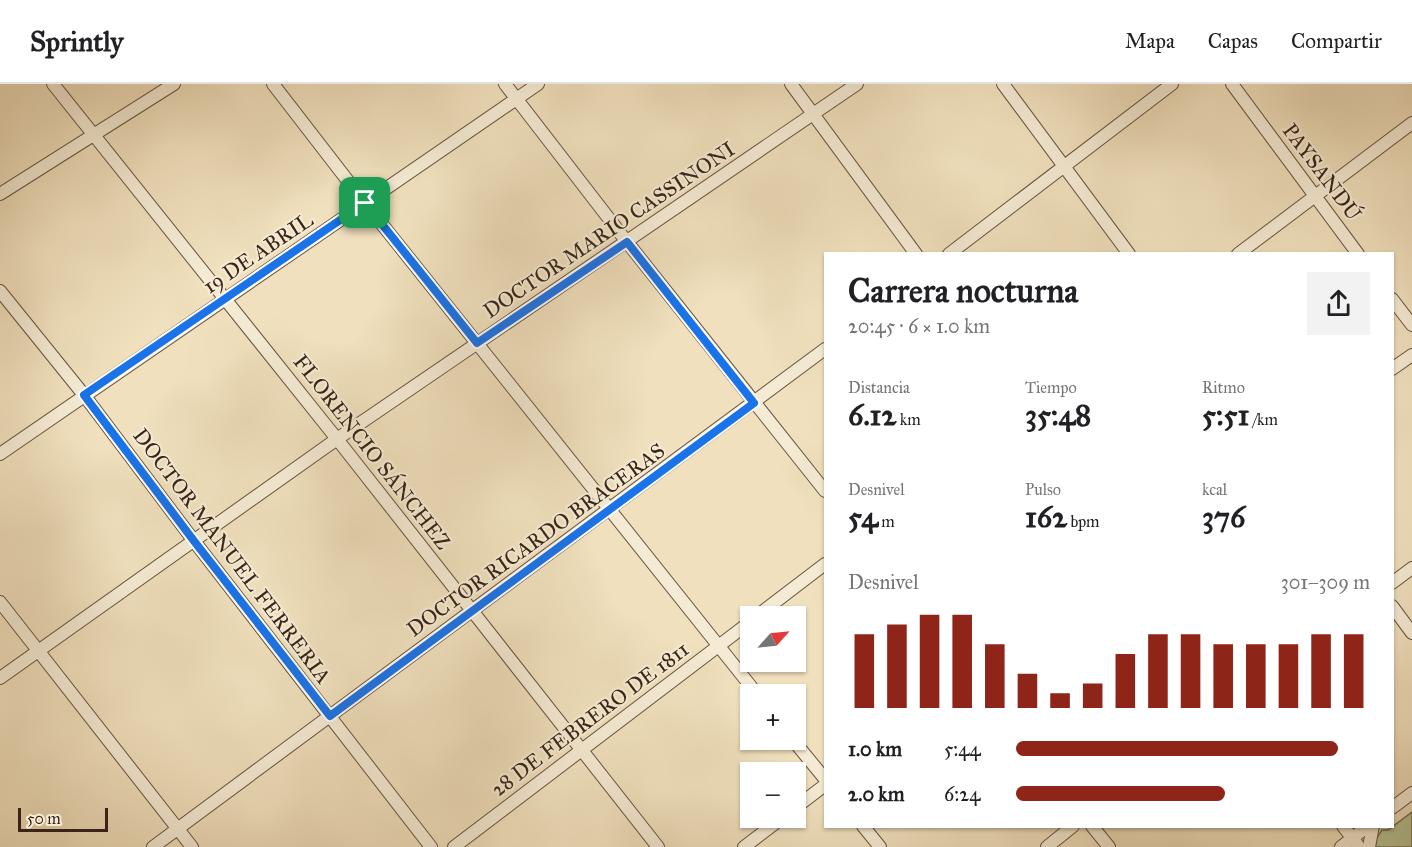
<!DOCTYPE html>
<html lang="es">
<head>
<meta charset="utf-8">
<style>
	body { margin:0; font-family:"IM FELL Great Primer",serif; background:#f2f2f2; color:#202124; height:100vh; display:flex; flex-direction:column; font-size:22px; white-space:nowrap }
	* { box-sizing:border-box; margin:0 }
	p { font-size:20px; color:#757577 }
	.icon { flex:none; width:33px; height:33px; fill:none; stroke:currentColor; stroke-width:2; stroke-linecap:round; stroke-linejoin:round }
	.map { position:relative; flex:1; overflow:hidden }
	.details { position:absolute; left:824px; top:168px; width:570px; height:576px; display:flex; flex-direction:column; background:#fff; border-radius:0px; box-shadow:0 2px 4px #0004 }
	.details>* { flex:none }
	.needle { width:39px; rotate:63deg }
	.controls { position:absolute; left:740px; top:522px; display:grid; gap:12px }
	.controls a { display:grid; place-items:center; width:66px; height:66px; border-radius:0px; background:#fff; box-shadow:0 2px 4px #0004; font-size:30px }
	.scale { position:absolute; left:18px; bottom:15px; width:90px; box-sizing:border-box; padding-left:6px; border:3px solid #392417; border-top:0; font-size:16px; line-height:21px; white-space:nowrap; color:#392417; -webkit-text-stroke:4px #f5ebd4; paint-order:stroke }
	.pin { position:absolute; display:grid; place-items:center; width:51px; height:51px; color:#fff; margin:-26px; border-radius:12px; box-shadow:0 3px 9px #0006 }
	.round { display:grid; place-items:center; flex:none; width:63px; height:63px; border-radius:0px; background:#f2f2f2 }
	.head { display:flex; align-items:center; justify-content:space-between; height:102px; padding:0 24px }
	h1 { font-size:33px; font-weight:700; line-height:45px }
	.metrics { display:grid; grid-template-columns:repeat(3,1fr); gap:9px; height:102px; padding:6px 24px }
	.metrics div { display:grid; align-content:center }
	.metrics b { font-size:30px; font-weight:700 }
	.metrics small { font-size:16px; font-weight:400 }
	.metrics p { font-size:16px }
	.chart { height:168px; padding:12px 24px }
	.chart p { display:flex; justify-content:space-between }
	.chart svg { width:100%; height:108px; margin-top:6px; stroke:#8f2418; stroke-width:6 }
	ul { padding:0 24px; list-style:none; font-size:20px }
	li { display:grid; grid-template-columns:96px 72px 1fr; align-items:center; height:45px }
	li i { height:15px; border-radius:8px; background:#8f2418 }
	header { display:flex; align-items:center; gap:36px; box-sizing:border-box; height:84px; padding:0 30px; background:#fff; border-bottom:2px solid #e0e0e0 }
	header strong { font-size:28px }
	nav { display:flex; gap:33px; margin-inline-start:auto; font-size:21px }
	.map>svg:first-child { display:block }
</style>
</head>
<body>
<header>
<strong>Sprintly</strong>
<nav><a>Mapa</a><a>Capas</a><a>Compartir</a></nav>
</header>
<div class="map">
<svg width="1412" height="763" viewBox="0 0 1412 763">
	<rect width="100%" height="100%" fill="#f0e0bd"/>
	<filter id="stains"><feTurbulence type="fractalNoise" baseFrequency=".00333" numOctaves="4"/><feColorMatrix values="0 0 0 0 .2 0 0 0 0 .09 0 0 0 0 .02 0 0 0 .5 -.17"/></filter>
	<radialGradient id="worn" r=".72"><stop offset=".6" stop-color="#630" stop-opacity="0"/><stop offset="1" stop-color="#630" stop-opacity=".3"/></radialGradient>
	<!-- green -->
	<polygon fill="#b7c393" stroke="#787455" stroke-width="1.5" points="1412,728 1412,763 1375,763 1376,755 1382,746 1388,746"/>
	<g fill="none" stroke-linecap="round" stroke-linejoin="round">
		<!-- minor casing -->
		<g stroke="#675340" stroke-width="14">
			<g id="minor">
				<polyline points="53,0 337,355 658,763"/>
				<polyline points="273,0 365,119 757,610"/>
				<polyline points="505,0 627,158 825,407"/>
				<polyline points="791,0 916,170"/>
				<polyline points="1003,0 1129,170"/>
				<polyline points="1232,0 1358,170"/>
				<polyline points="0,110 174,0"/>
				<polyline points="949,170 1172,0"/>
				<polyline points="1238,170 1412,39"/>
				<polyline points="0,207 84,311 194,457 431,763"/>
				<polyline points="1392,215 1412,241"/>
				<polyline points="1392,285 1412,271"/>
				<polyline points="0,370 538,0"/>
				<polyline points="1392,499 1412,484"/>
				<polyline points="0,518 192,763"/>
				<polyline points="1392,522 1412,549"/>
				<polyline points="757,532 825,480"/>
				<polyline points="0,594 337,355 857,0"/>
				<polyline points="793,656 825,695"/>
				<polyline points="795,724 825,701"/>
				<polyline points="1392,724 1412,709"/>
				<polyline points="863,742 880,763"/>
				<polyline points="1092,742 1109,763"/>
				<polyline points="1343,742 1359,763"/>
				<polyline points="153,763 825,265"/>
				<polyline points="454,763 750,538"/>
				<polyline points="744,763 782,734"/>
				<polyline points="1047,763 1073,742"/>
				<polyline points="1341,763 1368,742"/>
				<polyline points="1369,763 1373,742"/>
			</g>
		</g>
		<!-- minor -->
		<use href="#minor" stroke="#f5ebd4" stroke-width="12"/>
	</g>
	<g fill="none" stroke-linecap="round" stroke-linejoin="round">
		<!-- route casing -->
		<g stroke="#fff" stroke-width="12">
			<polygon id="route" points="365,119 477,259 627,158 754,319 330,632 194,457 84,311"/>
		</g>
		<!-- route -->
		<use href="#route" stroke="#1a73e8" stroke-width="8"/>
	</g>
	<g text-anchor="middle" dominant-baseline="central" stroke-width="4.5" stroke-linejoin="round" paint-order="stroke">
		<!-- street labels -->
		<g font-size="21" fill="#392417" stroke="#f5ebd4">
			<text transform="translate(1322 88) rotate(53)">PAYSANDÚ</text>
			<text transform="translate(609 146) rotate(-34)">DOCTOR MARIO CASSINONI</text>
			<text transform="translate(258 169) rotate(-34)">19 DE ABRIL</text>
			<text transform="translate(372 368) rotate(52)">FLORENCIO SÁNCHEZ</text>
			<text transform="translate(536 456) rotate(-36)">DOCTOR RICARDO BRACERAS</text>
			<text transform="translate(232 472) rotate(53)">DOCTOR MANUEL FERRERIA</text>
			<text transform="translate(590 635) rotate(-37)">28 DE FEBRERO DE 1811</text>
		</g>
	</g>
	<rect width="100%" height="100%" filter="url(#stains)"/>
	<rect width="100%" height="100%" fill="url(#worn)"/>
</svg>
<div class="controls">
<a><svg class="needle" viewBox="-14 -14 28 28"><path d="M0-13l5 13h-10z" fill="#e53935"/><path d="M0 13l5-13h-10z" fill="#757577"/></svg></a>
<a>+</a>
<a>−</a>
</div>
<div class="scale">50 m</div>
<div class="pin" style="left:365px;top:119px;background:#1e9e55"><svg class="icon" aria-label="arrive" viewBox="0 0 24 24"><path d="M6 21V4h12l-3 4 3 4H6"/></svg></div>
<section class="details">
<div class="head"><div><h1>Carrera nocturna</h1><p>20:45 · 6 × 1.0 km</p></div><a class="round"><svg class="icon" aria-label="share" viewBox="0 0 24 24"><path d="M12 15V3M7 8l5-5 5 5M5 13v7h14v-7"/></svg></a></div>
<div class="metrics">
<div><p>Distancia</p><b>6.12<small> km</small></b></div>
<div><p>Tiempo</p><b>35:48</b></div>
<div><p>Ritmo</p><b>5:51<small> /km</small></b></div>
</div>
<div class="metrics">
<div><p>Desnivel</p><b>54<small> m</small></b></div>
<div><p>Pulso</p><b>162<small> bpm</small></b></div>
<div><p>kcal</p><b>376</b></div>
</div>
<div class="chart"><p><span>Desnivel</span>301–309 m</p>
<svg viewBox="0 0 160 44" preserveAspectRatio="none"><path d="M5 44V14M15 44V10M25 44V6M35 44V6M45 44V18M55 44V30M65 44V38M75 44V34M85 44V22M95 44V14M105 44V14M115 44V18M125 44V18M135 44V18M145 44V14M155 44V14"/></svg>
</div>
<ul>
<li><b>1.0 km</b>5:44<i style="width:91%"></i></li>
<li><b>2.0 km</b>6:24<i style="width:59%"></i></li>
</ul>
</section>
</div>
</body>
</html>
